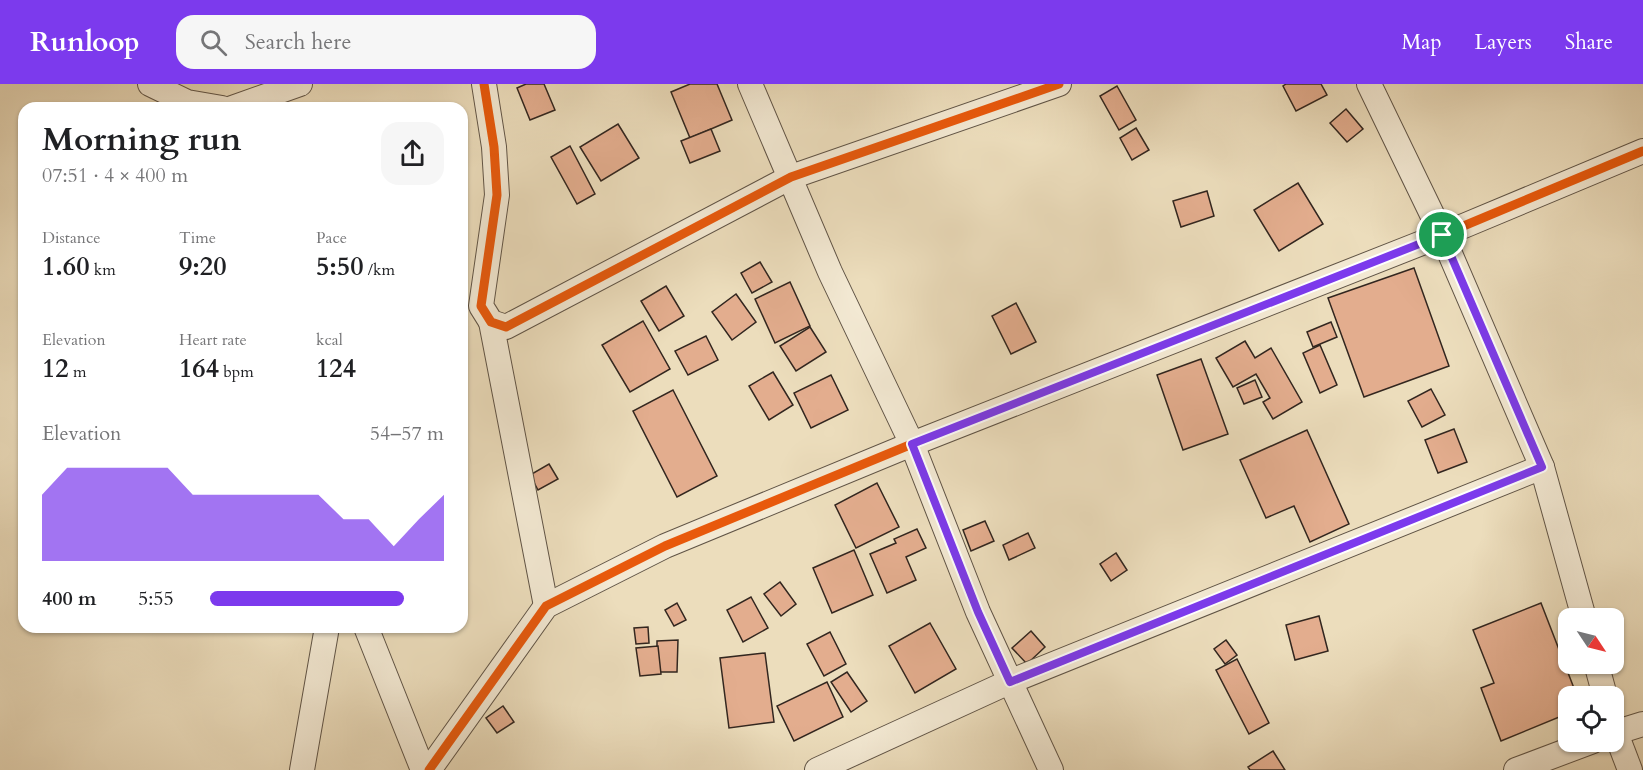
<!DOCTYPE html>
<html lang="en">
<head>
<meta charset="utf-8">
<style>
	body { margin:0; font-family:Cardo,serif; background:#f6f6f6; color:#202124; height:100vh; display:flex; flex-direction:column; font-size:22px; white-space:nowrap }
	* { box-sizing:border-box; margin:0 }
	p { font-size:20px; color:#757577 }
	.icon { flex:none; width:33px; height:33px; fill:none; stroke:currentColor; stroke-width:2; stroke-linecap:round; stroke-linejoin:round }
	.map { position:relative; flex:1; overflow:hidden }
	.drawer { position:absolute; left:18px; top:18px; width:450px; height:531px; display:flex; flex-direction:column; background:#fff; border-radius:18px; box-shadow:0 2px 4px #0004 }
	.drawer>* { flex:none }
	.needle { width:39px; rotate:125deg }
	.tools { position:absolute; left:1558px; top:524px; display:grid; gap:12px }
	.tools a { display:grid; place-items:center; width:66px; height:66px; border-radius:12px; background:#fff; box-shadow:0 2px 4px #0004; font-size:30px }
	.pin { position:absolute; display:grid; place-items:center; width:51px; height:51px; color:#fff; margin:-26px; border:3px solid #fff; border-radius:50%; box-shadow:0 2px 6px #0007 }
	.round { display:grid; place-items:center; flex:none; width:63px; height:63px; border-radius:18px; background:#f6f6f6 }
	.headline { display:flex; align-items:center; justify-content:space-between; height:102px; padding:0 24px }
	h1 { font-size:33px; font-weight:700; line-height:45px }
	.figures { display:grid; grid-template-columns:repeat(3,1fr); gap:9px; height:102px; padding:6px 24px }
	.figures div { display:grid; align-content:center }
	.figures b { font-size:26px; font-weight:700 }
	.figures small { font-size:16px; font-weight:400 }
	.figures p { font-size:16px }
	.chart { height:168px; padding:12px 24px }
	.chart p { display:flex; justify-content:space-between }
	.chart svg { width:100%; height:108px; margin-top:6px; fill:#7c3aed; opacity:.7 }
	ul { padding:0 24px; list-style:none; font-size:20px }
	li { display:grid; grid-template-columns:96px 72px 1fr; align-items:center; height:45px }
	li i { height:15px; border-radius:8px; background:#7c3aed }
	header { display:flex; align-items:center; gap:36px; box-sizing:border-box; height:84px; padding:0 30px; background:#7c3aed; color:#fff }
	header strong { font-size:28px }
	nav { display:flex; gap:33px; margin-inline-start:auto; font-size:21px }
	.search { width:420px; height:54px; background:#f6f6f6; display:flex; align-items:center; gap:15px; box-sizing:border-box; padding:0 21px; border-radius:18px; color:#757577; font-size:22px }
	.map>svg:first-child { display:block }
</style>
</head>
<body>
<header>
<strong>Runloop</strong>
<div class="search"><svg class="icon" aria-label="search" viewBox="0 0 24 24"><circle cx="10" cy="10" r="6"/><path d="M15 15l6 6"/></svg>Search here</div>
<nav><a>Map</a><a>Layers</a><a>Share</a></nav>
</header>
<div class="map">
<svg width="1643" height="686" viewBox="0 0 1643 686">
	<rect width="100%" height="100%" fill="#ecddbc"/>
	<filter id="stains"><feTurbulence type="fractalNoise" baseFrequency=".00333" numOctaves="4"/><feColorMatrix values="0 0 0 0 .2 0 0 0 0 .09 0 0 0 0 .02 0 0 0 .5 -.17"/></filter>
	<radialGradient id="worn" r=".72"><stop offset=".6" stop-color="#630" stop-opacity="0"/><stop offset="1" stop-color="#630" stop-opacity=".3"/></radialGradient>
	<!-- building -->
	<g fill="#e3ad8e" stroke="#32261f" stroke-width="1.5">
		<polygon points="526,0 544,0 555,26 530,36 517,4"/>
		<polygon points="690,0 717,0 732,36 690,54 671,8"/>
		<polygon points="1286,0 1321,0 1327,11 1296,27 1283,2"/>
		<polygon points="1117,2 1136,36 1119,46 1100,12"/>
		<polygon points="1346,25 1363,45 1347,58 1330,39"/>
		<polygon points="618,40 639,74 601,97 580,63"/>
		<polygon points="1136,44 1149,66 1132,76 1120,54"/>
		<polygon points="711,45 720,67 690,79 681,57"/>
		<polygon points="570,62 595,110 577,120 551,73"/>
		<polygon points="1298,99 1323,140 1279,167 1254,126"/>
		<polygon points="1207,107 1214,132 1181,143 1173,117"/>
		<polygon points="760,178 772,198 752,209 741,189"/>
		<polygon points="1414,184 1449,282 1364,313 1328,214"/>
		<polygon points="790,198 810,242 775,259 755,215"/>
		<polygon points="666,202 684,232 659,247 641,217"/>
		<polygon points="736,210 756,238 732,256 712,228"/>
		<polygon points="1016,219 1036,258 1011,270 992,232"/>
		<polygon points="643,237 670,285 630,308 602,261"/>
		<polygon points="1331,238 1337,253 1313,263 1307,248"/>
		<polygon points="810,243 826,268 796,287 780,262"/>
		<polygon points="706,252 718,276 688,291 675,267"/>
		<polygon points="1245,257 1255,274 1271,264 1302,318 1273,335 1263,318 1270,314 1256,290 1233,303 1216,274"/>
		<polygon points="1320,261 1337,301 1320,309 1303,269"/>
		<polygon points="1201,275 1228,350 1183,366 1157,291"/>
		<polygon points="773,288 793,321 769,336 749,302"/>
		<polygon points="831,291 848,326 811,344 794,309"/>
		<polygon points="1255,296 1262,313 1244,320 1237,304"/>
		<polygon points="1431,305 1445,331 1422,343 1408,317"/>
		<polygon points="673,306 717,392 677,413 633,327"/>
		<polygon points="1454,345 1467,378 1438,389 1425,356"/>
		<polygon points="1307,346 1349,440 1310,458 1294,422 1266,434 1240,376"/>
		<polygon points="549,380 558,395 538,406 530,391"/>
		<polygon points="877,399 899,443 856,464 835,421"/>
		<polygon points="985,437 994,457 971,467 963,446"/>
		<polygon points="917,445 926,464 906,473 916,496 887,509 870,470 896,459 894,455"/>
		<polygon points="1028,449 1035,464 1009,476 1003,461"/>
		<polygon points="854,466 873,511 832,529 813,484"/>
		<polygon points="1116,469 1127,486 1111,497 1100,480"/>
		<polygon points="780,498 796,520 781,532 764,510"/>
		<polygon points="751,513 768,544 743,558 727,526"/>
		<polygon points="677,519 686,536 674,542 665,526"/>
		<polygon points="1541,519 1577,612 1569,612 1569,629 1501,657 1481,604 1494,599 1473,546"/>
		<polygon points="1319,532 1328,567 1295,576 1286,541"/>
		<polygon points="930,539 956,585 915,609 889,562"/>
		<polygon points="648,543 649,559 636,560 634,544"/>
		<polygon points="1031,547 1045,563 1027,580 1012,564"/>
		<polygon points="830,548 846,580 824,592 807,560"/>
		<polygon points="678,556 677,588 657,588 657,557"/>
		<polygon points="1226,556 1237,571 1225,580 1214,565"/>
		<polygon points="658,562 661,590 640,592 636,564"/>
		<polygon points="765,569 774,638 729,644 720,574"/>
		<polygon points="1237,575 1269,639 1249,650 1216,586"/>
		<polygon points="847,588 867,617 851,628 831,598"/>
		<polygon points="827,598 843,633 794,657 777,622"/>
		<polygon points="503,622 514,638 497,649 486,634"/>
		<polygon points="1273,667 1285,686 1250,686 1248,683"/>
	</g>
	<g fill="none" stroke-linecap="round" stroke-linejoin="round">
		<!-- street casing -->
		<g stroke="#605446" stroke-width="26">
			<g id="street">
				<polyline points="150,0 187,18 222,24"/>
				<polyline points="484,0 494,63 497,111 481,222 491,238 506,243 791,93 1059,0"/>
				<polyline points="750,0 830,188 912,360 978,528 1051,686"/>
				<polyline points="1369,0 1442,151 1542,383 1584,534"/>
				<polyline points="232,24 300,0"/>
				<polyline points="491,238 546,522"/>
				<polyline points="366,543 423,686"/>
				<polyline points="1596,579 1605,612"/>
				<polyline points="1614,644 1630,686"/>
				<polyline points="1614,649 1643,640"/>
				<polyline points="302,686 327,543"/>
				<polyline points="429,686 546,522 665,462 912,360 1442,151 1643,67"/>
				<polyline points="817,686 1009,598 1542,383"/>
				<polyline points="1516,686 1593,657"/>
			</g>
		</g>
		<!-- street -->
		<use href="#street" stroke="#f3e9d3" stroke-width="24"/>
		<!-- cycleway casing -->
		<g stroke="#f3e9d3" stroke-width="13">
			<g id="cycleway">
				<polyline points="484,0 494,63 497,111 481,222 491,238 506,243 791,93 1059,0"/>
				<polyline points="429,686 546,522 665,462 912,360 1442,151 1643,67"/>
			</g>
		</g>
		<!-- cycleway -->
		<use href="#cycleway" stroke="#e8590c" stroke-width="9"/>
	</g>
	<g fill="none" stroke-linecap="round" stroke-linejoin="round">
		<!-- route casing -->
		<g stroke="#fff" stroke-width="12">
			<polygon id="route" points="1442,151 1542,383 1010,598 978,528 912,360"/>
		</g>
		<!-- route -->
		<use href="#route" stroke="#7c3aed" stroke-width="8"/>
	</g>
	<rect width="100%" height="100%" filter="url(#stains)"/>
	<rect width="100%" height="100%" fill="url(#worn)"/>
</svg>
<div class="tools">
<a><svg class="needle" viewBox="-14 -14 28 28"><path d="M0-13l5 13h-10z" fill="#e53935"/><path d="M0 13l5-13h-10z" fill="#757577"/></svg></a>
<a><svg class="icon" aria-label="locate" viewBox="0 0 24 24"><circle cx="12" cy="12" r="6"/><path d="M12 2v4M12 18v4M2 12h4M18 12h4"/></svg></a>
</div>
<div class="pin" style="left:1442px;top:151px;background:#1e9e55"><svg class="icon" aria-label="arrive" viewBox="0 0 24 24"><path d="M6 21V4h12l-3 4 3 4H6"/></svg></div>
<section class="drawer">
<div class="headline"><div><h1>Morning run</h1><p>07:51 · 4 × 400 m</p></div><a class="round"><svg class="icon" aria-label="share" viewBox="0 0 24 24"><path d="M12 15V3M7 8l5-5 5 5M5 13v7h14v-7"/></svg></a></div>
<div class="figures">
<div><p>Distance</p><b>1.60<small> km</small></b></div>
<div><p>Time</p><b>9:20</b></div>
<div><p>Pace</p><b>5:50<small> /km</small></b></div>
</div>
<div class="figures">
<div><p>Elevation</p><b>12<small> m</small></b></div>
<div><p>Heart rate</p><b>164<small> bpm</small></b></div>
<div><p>kcal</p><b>124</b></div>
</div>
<div class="chart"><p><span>Elevation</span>54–57 m</p>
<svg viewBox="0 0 160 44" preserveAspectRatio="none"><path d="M0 44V17L10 6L20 6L30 6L40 6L50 6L60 17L70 17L80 17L90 17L100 17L110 17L120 27L130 27L140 38L150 27L160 17V44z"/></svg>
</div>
<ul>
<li><b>400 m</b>5:55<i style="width:83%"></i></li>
</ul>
</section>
</div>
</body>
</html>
